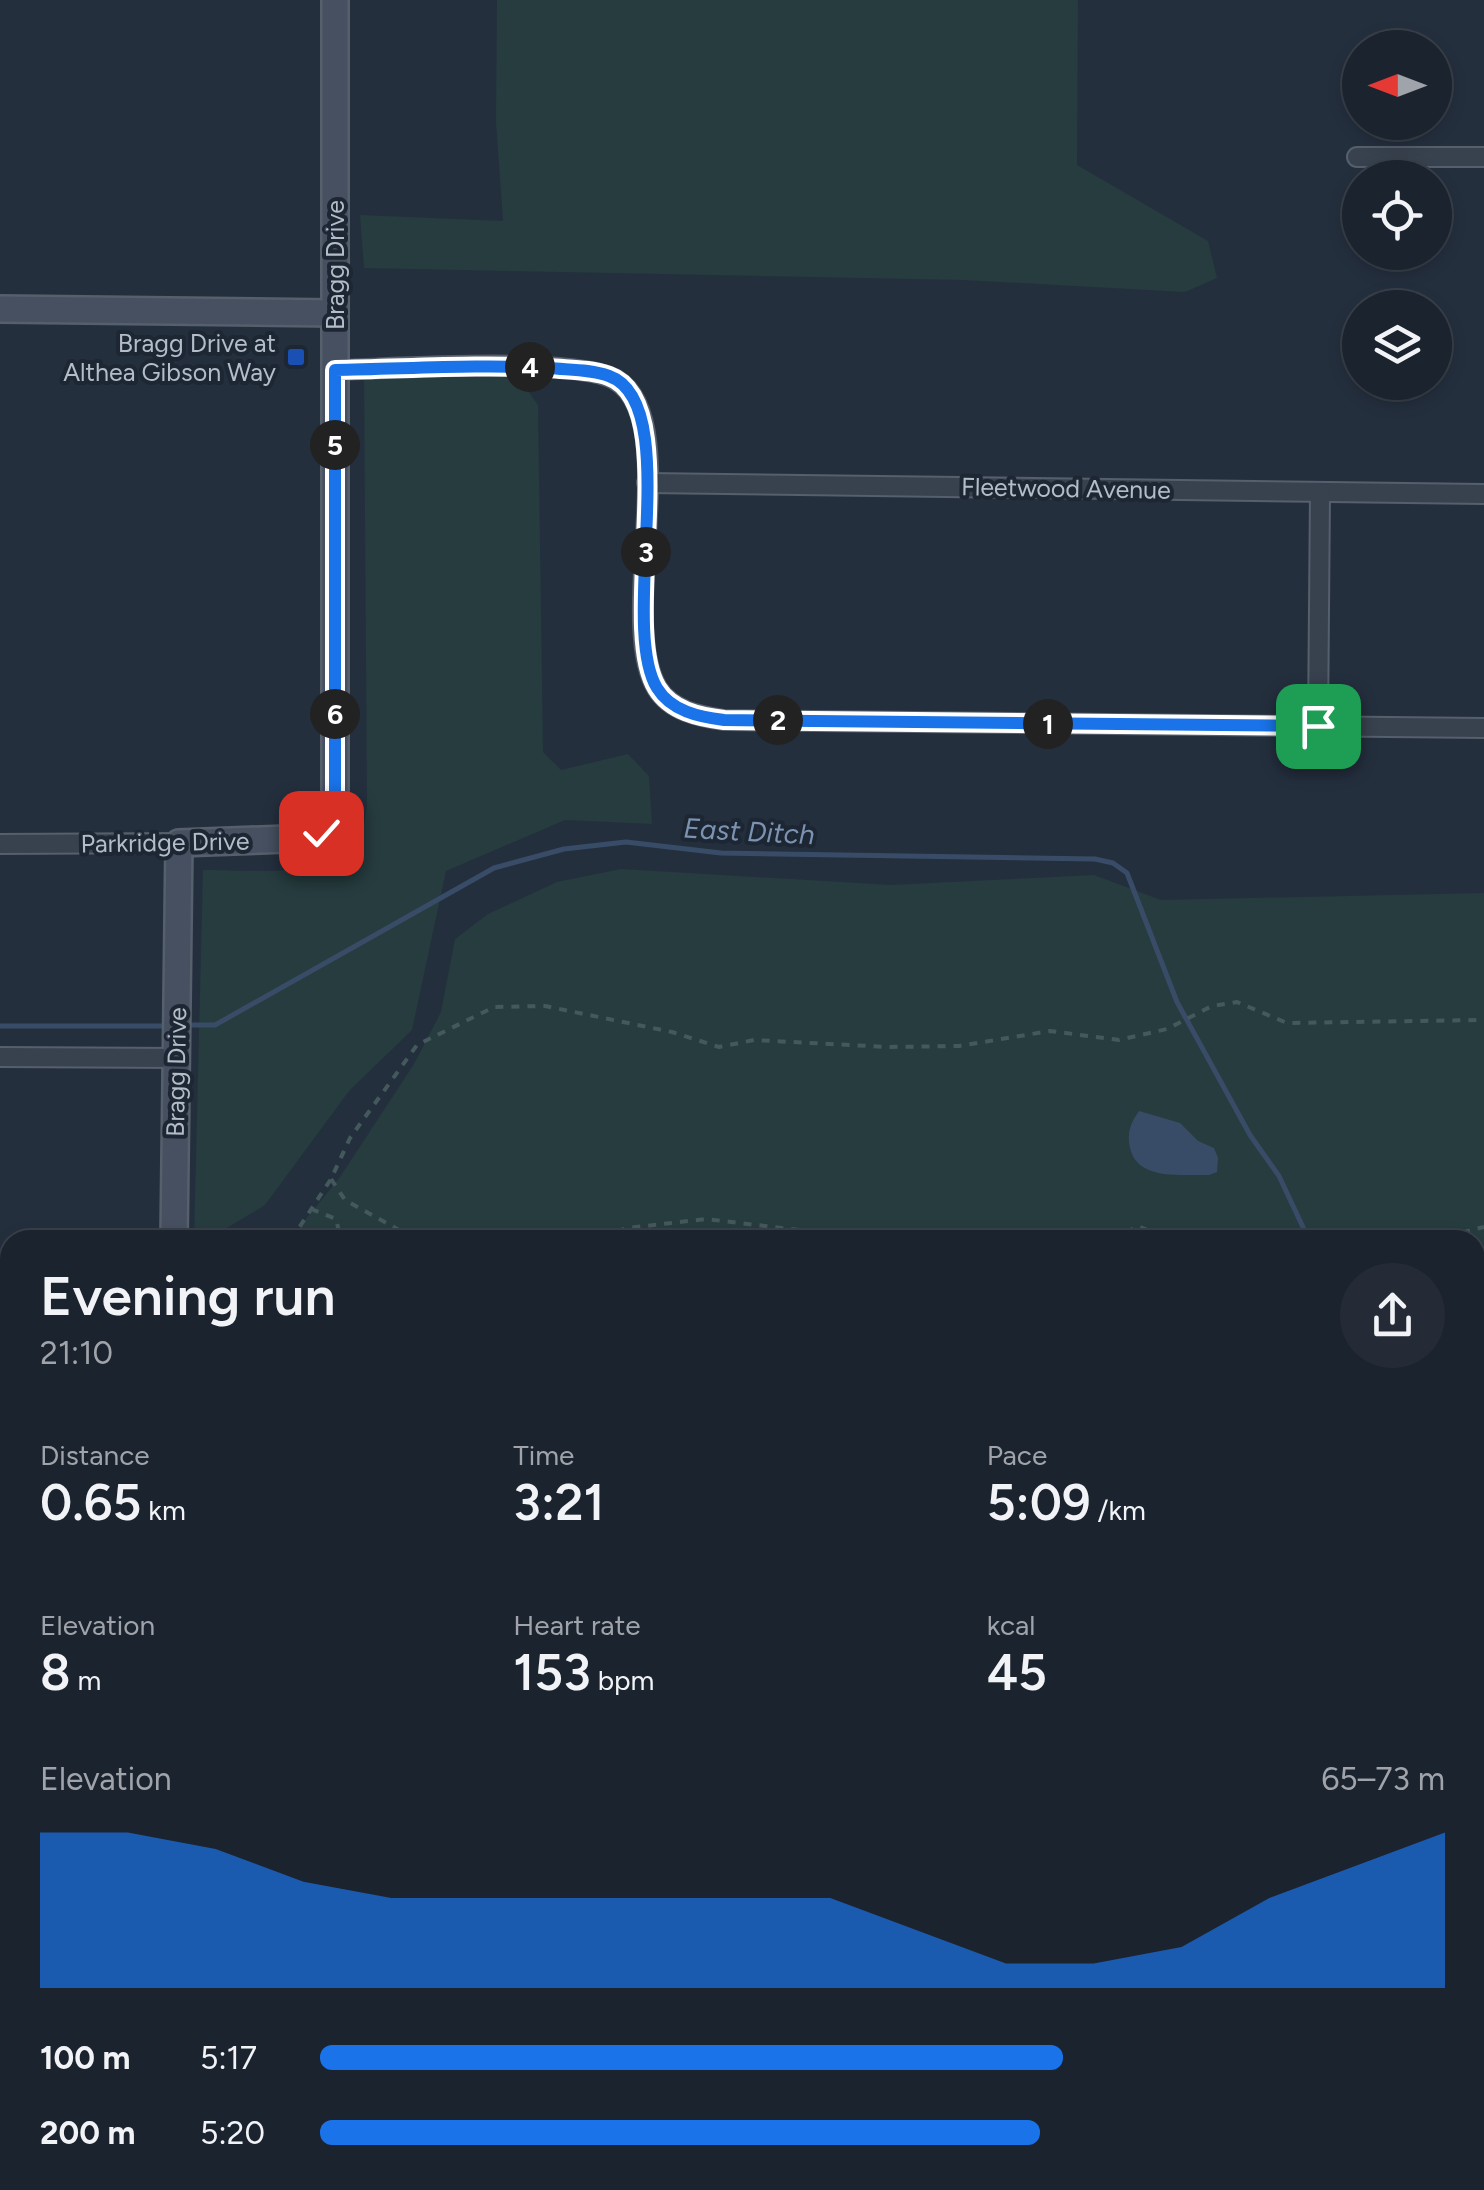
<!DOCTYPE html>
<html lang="en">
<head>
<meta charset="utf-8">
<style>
	body { margin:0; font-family:Figtree,sans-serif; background:#242b36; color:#f1f3f6; height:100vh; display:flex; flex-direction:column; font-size:38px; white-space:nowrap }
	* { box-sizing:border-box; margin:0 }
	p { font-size:32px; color:#a0a4aa }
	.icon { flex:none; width:55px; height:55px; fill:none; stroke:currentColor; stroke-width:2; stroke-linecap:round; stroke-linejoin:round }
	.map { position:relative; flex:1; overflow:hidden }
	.side { position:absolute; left:0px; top:1230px; width:1485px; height:960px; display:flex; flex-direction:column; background:#1b232e; border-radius:30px 30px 0 0; box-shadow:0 5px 15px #0003,0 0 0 2px #39404a }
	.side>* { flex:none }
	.needle { width:65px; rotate:270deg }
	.controls { position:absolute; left:1342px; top:30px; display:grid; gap:20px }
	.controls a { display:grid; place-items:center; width:110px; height:110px; border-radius:50%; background:#1b232e; box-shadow:0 5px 15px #0003,0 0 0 2px #39404a; font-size:50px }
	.pin { position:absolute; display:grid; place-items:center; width:85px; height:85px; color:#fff; margin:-42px; border-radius:20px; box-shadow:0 5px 15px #0006 }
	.km { position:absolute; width:50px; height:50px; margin:-25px; border-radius:50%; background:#222; color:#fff; font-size:28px; line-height:50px; text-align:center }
	.round { display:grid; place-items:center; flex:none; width:105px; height:105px; border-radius:52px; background:#242b36 }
	.headline { display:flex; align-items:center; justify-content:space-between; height:170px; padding:0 40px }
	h1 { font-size:55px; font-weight:600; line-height:75px }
	.figures { display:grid; grid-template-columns:repeat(3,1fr); gap:15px; height:170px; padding:10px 40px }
	.figures div { display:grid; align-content:center }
	.figures b { font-size:50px; font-weight:600 }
	.figures small { font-size:28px; font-weight:400 }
	.figures p { font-size:28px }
	.chart { height:280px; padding:20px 40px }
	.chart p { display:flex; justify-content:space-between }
	.chart svg { width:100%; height:180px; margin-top:10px; fill:#1a73e8; opacity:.7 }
	ul { padding:0 40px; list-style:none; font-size:32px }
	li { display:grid; grid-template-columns:160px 120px 1fr; align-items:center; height:75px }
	li i { height:25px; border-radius:12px; background:#1a73e8 }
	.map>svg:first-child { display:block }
</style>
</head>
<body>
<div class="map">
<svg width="1484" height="2190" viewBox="0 0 1484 2190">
	<rect width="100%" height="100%" fill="#242f3e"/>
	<!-- green -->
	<g fill="#263c3f">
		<polygon points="497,0 1078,0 1077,165 1208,241 1217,278 1185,292 963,280 364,268 360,215 503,221 496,122"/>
		<path d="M364,374L518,377L538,405L543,752L561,770L628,754L649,776L652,824L565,820L446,871L412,1030L349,1091L265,1205L207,1240H194L203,870C245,869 341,882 361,837C365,828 365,814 367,805Z"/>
		<polygon points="621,869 891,885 1094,875 1161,900 1484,893 1484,1346 1475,1341 1475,1240 293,1240 298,1229 340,1177 414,1064 441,1012 455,939 488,914 557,882"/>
		<polygon points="1475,1344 1484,1349 1484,1553 1475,1547"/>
		<polygon points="1475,1625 1484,1628 1484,2075 1475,2074"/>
		<polygon points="1475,2076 1484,2078 1484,2190 584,2190 561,2180 1475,2180"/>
		<polygon points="231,2180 422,2180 433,2181 439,2190 230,2190"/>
	</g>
	<!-- water -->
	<path fill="#394c67" d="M1139,1111L1180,1123L1198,1141L1214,1148L1218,1158L1217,1172L1209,1175C1179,1174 1133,1182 1129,1142C1128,1129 1132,1121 1139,1111Z"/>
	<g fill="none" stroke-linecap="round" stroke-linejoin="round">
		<!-- stream -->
		<g stroke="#394c67" stroke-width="5">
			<polyline points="183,1025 215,1025 494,868 564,849 626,842 721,853 1095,859 1113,863 1127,873 1177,1002 1250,1135 1279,1176 1309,1240"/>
			<polyline points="0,1026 167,1026"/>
			<polyline points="1475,1583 1484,1586"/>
		</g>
		<!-- street casing -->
		<g stroke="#565f6c" stroke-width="22">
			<g id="street">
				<polyline points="1357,157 1484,157"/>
				<path d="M335,370C389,369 576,356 616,380C684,420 616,620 657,688C671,711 699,716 724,720L1484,728"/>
				<polyline points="647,483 1484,494"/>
				<polyline points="1318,727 1320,492"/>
				<polyline points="0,844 179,843"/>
				<polyline points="0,1057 177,1058"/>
				<polyline points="0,1878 10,1878"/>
				<polyline points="0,2128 10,2128"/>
				<polyline points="206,2190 206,2180"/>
			</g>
		</g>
		<!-- secondary casing -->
		<g stroke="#565f6c" stroke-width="30">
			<g id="secondary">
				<polyline points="0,309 335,313"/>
				<polyline points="174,1240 179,843 313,838 330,822 335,809 335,0"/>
				<polyline points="0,1400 10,1400"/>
			</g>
		</g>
		<!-- path -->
		<g stroke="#44595c" stroke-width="4" stroke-dasharray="8 8" stroke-linecap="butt">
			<polyline points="331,1179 345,1200 417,1240"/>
			<polyline points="311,1209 336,1219 341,1240"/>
			<polyline points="291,1240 331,1179 350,1138 417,1045 494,1007 545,1006 672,1032 719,1047 754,1040 887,1047 959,1046 1050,1031 1119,1040 1167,1029 1212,1006 1237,1002 1287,1023 1484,1020"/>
			<polyline points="453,1240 493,1237 540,1240"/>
			<polyline points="586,1240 628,1228 706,1219 824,1233 993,1240"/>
			<polyline points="1112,1240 1138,1226 1170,1240"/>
			<polyline points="1431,1240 1484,1227"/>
			<polyline points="1475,2090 1482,2100 1475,2119"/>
			<polyline points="534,2180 562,2190"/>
			<polyline points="645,2180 668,2183 696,2180"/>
			<polyline points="1032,2180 1052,2190"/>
			<polyline points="1378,2190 1384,2180"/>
		</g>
		<!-- street -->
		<use href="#street" stroke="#38414e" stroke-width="18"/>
		<!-- secondary -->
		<use href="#secondary" stroke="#465061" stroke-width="25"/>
	</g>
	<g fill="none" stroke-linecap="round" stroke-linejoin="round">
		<!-- route casing -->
		<g stroke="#fff" stroke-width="20">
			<path id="route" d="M321,833L330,822L335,809V370C406,369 478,364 549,368C569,370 590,369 609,376C685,403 618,624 657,688C671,711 699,717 724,720L1318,726"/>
		</g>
		<!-- route -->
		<use href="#route" stroke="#1a73e8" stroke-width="12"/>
	</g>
	<!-- markers -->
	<rect fill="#1a4fb4" stroke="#1d2633" stroke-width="4" x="286" y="347" width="20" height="20" rx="5"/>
	<g text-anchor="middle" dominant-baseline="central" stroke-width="8" stroke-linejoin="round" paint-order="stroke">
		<!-- street labels -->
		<g font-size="25" fill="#b4bcc9" stroke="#1d2633">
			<text transform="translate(335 265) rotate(-90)">Bragg Drive</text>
			<text transform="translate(1066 488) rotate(1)">Fleetwood Avenue</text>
			<text transform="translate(165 842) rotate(-1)">Parkridge Drive</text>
			<text transform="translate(176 1072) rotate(-89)">Bragg Drive</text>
		</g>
		<!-- poi labels -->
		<g font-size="25" fill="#b4bcc9" stroke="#1d2633" text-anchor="end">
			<text x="276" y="343">Bragg Drive at<tspan x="276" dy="29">Althea Gibson Way</tspan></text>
		</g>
		<!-- water labels -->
		<g font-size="28" font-style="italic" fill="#7c92b1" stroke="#1d2633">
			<text transform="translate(749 831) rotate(3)">East Ditch</text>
		</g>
	</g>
</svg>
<div class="controls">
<a><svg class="needle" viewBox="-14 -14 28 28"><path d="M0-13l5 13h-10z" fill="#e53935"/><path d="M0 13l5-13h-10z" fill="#a0a4aa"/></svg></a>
<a><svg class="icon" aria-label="locate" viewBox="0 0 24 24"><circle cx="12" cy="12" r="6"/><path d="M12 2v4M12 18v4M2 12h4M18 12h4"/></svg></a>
<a><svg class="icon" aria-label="layers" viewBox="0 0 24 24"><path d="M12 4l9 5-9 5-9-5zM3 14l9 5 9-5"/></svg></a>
</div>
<div class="pin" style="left:1318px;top:726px;background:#1e9e55"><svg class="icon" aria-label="arrive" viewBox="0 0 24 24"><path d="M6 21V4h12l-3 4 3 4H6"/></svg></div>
<div class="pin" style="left:321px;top:833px;background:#d93025"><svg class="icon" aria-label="check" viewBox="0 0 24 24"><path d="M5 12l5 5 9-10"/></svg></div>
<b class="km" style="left:1048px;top:724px">1</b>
<b class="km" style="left:778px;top:720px">2</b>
<b class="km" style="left:646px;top:552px">3</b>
<b class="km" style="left:530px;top:367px">4</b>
<b class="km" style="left:335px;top:445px">5</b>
<b class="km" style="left:335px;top:714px">6</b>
<section class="side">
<div class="headline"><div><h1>Evening run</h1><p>21:10</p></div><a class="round"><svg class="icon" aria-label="share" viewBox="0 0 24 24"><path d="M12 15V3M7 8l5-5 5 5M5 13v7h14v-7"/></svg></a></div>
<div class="figures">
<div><p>Distance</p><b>0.65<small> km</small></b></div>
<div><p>Time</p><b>3:21</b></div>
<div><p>Pace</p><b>5:09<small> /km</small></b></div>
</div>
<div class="figures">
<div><p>Elevation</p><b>8<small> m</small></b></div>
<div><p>Heart rate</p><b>153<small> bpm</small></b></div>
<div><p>kcal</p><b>45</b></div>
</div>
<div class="chart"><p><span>Elevation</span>65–73 m</p>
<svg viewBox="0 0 160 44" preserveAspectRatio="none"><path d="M0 44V6L10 6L20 10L30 18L40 22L50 22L60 22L70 22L80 22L90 22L100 30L110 38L120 38L130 34L140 22L150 14L160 6V44z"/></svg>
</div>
<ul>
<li><b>100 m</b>5:17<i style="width:66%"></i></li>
<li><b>200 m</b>5:20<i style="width:64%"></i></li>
</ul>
</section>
</div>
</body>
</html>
